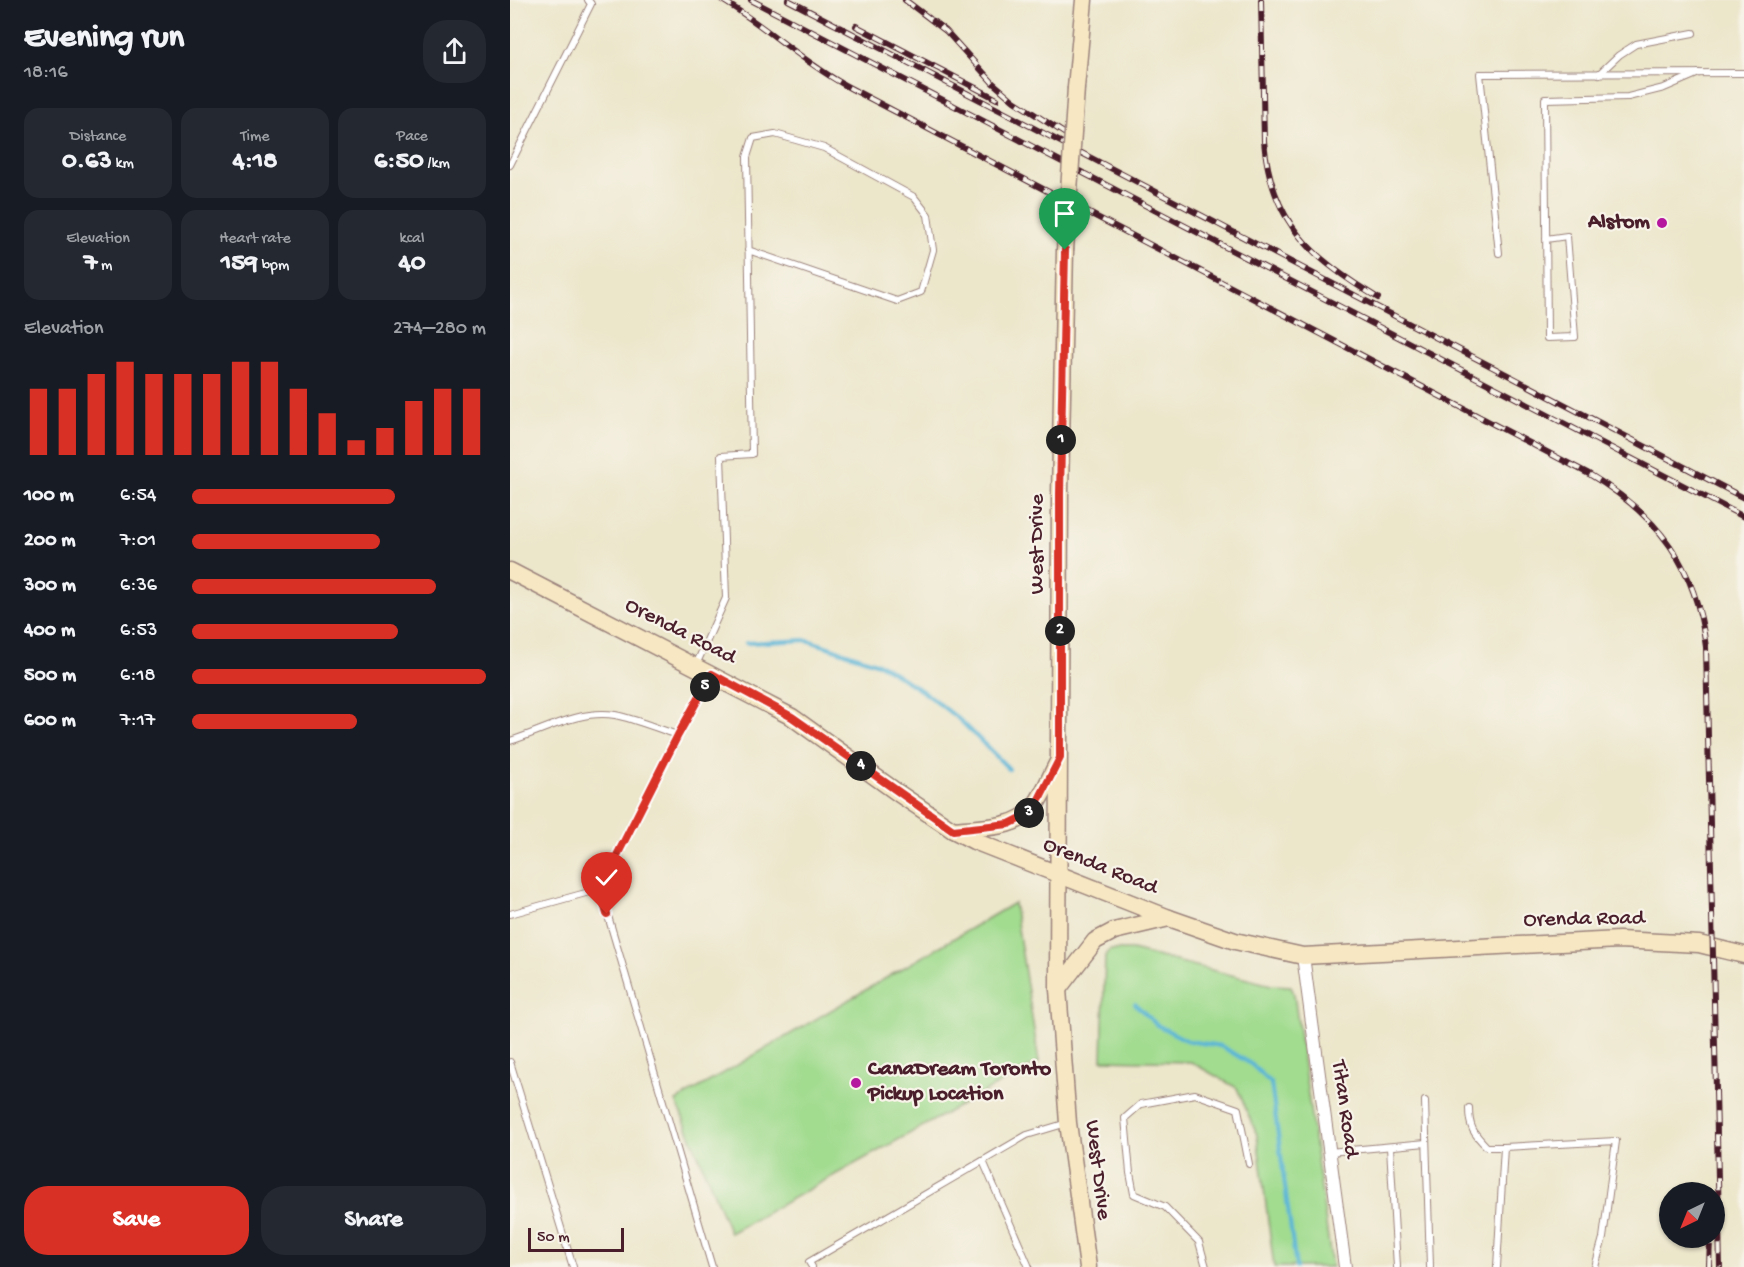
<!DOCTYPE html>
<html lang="en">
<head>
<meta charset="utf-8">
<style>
	body { margin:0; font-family:"Gochi Hand",sans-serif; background:#242831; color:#f1f3f6; height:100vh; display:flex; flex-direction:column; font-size:22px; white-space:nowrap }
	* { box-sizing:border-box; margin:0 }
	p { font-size:20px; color:#9ea1a6 }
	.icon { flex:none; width:33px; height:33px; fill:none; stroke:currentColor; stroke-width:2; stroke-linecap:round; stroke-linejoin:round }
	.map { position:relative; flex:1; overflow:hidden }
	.details { display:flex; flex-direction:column; background:#171b24; width:510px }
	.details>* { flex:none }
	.needle { width:39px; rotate:223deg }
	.tools { position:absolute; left:1149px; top:1182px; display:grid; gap:12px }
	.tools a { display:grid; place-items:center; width:66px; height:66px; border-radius:50%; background:#171b24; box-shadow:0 2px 4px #0004; font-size:30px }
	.scale { position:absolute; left:18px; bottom:15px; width:96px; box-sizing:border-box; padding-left:6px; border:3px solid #4a1f2b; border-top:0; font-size:16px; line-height:21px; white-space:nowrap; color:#4a1f2b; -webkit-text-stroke:4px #f7f3e8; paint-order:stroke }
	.pin { position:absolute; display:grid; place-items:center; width:51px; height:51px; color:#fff; margin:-62px -26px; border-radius:50% 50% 50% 0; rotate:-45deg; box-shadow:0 0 6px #0007 }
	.pin .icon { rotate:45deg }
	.km { position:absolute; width:30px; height:30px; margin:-15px; border-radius:50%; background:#222; color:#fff; font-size:16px; line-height:30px; text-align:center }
	.round { display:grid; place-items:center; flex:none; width:63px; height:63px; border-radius:24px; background:#242831 }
	.overview { display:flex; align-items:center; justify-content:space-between; height:102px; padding:0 24px }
	h1 { font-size:33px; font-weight:800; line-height:45px }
	.metrics { display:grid; grid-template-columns:repeat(3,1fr); gap:9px; height:102px; padding:6px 24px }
	.metrics div { display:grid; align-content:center; border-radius:15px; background:#242831; text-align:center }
	.metrics b { font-size:26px; font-weight:800 }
	.metrics small { font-size:16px; font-weight:400 }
	.metrics p { font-size:16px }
	.chart { height:168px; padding:12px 24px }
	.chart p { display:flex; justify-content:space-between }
	.chart svg { width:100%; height:108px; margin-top:6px; stroke:#d93025; stroke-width:6 }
	.primary-button { display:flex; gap:12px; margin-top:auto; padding:12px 24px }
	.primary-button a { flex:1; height:69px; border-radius:24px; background:#d93025; color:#fff; font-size:24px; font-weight:800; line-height:69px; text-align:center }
	.primary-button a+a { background:#242831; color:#f1f3f6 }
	ul { padding:0 24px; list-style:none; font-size:20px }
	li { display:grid; grid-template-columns:96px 72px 1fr; align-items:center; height:45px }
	li i { height:15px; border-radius:8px; background:#d93025 }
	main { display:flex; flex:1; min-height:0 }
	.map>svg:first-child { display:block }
</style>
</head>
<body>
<main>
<section class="details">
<div class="overview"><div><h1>Evening run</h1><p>18:16</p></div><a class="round"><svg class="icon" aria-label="share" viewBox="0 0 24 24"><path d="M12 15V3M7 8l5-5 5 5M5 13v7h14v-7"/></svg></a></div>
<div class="metrics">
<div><p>Distance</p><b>0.63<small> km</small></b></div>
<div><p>Time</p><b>4:18</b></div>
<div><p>Pace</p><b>6:50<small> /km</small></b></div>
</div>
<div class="metrics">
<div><p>Elevation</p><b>7<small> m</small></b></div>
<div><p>Heart rate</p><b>159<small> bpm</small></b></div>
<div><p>kcal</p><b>40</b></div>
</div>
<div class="chart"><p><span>Elevation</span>274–280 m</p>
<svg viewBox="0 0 160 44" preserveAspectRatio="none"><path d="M5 44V17M15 44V17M25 44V11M35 44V6M45 44V11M55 44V11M65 44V11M75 44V6M85 44V6M95 44V17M105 44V27M115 44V38M125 44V33M135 44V22M145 44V17M155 44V17"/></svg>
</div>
<ul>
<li><b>100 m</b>6:54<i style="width:69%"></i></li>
<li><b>200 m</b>7:01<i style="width:64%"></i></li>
<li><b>300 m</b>6:36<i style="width:83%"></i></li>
<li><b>400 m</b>6:53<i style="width:70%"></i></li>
<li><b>500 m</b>6:18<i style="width:100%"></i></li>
<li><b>600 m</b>7:17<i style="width:56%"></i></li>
</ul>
<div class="primary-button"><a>Save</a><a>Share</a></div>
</section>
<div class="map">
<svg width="1234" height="1267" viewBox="0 0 1234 1267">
	<rect width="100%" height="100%" fill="#f7f3e8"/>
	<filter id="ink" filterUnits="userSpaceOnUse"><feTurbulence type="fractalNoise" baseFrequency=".0167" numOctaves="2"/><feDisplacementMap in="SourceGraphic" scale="12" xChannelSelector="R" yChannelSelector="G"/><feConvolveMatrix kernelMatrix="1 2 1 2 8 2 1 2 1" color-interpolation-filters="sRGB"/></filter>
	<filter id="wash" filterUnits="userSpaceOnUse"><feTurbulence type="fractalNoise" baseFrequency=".008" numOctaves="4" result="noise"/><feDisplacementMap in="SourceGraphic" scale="24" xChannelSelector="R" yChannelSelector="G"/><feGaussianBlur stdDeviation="1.35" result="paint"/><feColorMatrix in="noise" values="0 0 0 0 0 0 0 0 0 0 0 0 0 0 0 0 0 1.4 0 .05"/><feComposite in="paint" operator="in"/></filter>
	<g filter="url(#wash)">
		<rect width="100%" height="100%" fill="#ece6cb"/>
		<!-- green -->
		<g fill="#a1dc8f" stroke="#767e5d" stroke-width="1.5">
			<polygon points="504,903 529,1062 220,1233 166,1101"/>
			<polygon points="600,950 622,950 761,985 781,986 784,994 822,1267 764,1267 747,1135 727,1088 681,1062 592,1060 595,956"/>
		</g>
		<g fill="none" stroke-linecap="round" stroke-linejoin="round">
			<!-- stream -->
			<g stroke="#59b5d7" stroke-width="4">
				<polyline points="236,643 297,640 372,665 418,695 451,721 499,769"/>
				<polyline points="625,1004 647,1025 678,1041 711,1046 741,1064 761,1083 786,1267"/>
			</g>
		</g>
	</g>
	<g filter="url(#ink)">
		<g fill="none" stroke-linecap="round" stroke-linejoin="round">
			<!-- lane casing -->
			<g stroke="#9b827b" stroke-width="8">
				<g id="lane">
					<polyline points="1089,74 1109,55 1126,44 1183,33"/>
					<polyline points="0,165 81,4 78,0"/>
					<polyline points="1036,239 1057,236 1065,337 1037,338 1035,99 1118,97 1154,88 1189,73"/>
					<polyline points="989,253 970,74 1234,73"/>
					<polyline points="186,665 216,598 211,456 242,454 237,157 243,138 265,134 314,148 404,197 418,215 423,250 411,292 387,301 238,250"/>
					<path d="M0,741C33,731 69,709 105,715C126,719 148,729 168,735"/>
					<polyline points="0,914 90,889"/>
					<polyline points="0,1062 63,1267"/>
					<polyline points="915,1101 920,1267"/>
					<path d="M959,1108C959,1127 963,1133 977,1147H994"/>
					<polyline points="880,1147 887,1267"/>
					<polyline points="819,1152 916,1143"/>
					<polyline points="473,1161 519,1267"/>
					<polyline points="202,1267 90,889 168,735 202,675"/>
					<polyline points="302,1267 299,1262 517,1135 557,1123"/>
					<polyline points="696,1267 689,1242 655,1207 624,1194 620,1173 615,1118 631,1104 685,1094 728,1109 739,1164"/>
					<polyline points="987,1267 994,1147 1106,1141 1093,1238 1085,1267"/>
				</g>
			</g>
			<!-- street casing -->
			<g stroke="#9b827b" stroke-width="14">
				<polyline id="street" points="793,956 835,1267"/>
			</g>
			<!-- secondary casing -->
			<g stroke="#9b827b" stroke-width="19">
				<g id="secondary">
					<polyline points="566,88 574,0"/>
					<polyline points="555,250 550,494 548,989 558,1123 578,1267"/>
					<polyline points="0,571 282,717 388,793 443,830 464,841 659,918 725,941 793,956 1109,940 1189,944 1234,955"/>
					<path d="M443,830C470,827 510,830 526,804C535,791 541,775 548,762"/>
					<polyline points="548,989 585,941 604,931 659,918"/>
				</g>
			</g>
			<!-- lane -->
			<use href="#lane" stroke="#fff" stroke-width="6"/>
			<!-- street -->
			<use href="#street" stroke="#fff" stroke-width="12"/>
			<!-- secondary -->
			<use href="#secondary" stroke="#f7e8c3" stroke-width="16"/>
			<!-- rail casing -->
			<g stroke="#4a1f2b" stroke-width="6">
				<g id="rail">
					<path d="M212,0C257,27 294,63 340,88L1079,474C1149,516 1186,566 1196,647L1210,1267"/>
					<polyline points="241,0 1234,517"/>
					<polyline points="278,0 1234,498"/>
					<polyline points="395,0 436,31 483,83 504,101 565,140"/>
					<path d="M751,0L754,141C761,222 801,258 868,298"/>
					<polyline points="346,26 487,99"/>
					<polyline points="1199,1267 1200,1238"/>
				</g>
			</g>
			<!-- rail -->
			<use href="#rail" stroke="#f7f3e8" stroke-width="4" stroke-dasharray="11" stroke-linecap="butt"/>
			<!-- secondary-bridge casing -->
			<g stroke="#9b827b" stroke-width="19" stroke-linecap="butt">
				<polyline id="secondary-bridge" points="555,250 566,88"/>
			</g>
			<!-- secondary-bridge -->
			<use href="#secondary-bridge" stroke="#f7e8c3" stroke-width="16"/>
		</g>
	</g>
	<g fill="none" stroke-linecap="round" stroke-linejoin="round" filter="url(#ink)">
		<!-- route casing -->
		<g stroke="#fff" stroke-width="12">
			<polyline id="route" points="97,914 90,889 168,735 202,674 282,717 443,830 499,824 517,815 526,805 550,758 550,494 555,250"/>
		</g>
		<!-- route -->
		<use href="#route" stroke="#d93025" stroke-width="8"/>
	</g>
	<!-- markers -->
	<g fill="#b5179e" stroke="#f7f3e8" stroke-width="2">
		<circle cx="1152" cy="223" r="6"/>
		<circle cx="346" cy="1083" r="6"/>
	</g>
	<g text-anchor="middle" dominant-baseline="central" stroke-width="4.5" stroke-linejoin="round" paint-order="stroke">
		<!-- poi labels -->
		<g font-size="22" font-weight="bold" fill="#4a1f2b" stroke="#f7f3e8" text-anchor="end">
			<text x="1140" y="223">Alstom</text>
			<text x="358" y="1070" text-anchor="start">CanaDream Toronto<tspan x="358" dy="25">Pickup Location</tspan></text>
		</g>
		<!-- street labels -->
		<g font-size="22" fill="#4a1f2b" stroke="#f7f3e8">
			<text transform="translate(528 544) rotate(-90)">West Drive</text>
			<text transform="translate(170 632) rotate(27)">Orenda Road</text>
			<text transform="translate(590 867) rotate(22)">Orenda Road</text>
			<text transform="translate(1074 920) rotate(-1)">Orenda Road</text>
			<text transform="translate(834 1109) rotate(82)">Titan Road</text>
			<text transform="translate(587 1170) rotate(83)">West Drive</text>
		</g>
	</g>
</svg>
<div class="tools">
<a><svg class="needle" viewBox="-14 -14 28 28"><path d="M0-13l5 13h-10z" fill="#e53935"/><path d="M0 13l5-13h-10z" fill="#9ea1a6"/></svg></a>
</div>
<div class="scale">50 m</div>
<div class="pin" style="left:555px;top:250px;background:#1e9e55"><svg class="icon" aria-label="arrive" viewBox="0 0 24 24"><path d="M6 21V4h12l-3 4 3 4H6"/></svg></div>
<div class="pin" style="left:97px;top:914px;background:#d93025"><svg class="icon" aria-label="check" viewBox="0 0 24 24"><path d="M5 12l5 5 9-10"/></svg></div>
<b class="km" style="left:551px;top:440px">1</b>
<b class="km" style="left:550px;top:631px">2</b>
<b class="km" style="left:519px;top:813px">3</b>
<b class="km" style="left:351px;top:766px">4</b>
<b class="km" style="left:195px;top:687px">5</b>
</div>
</main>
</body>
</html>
